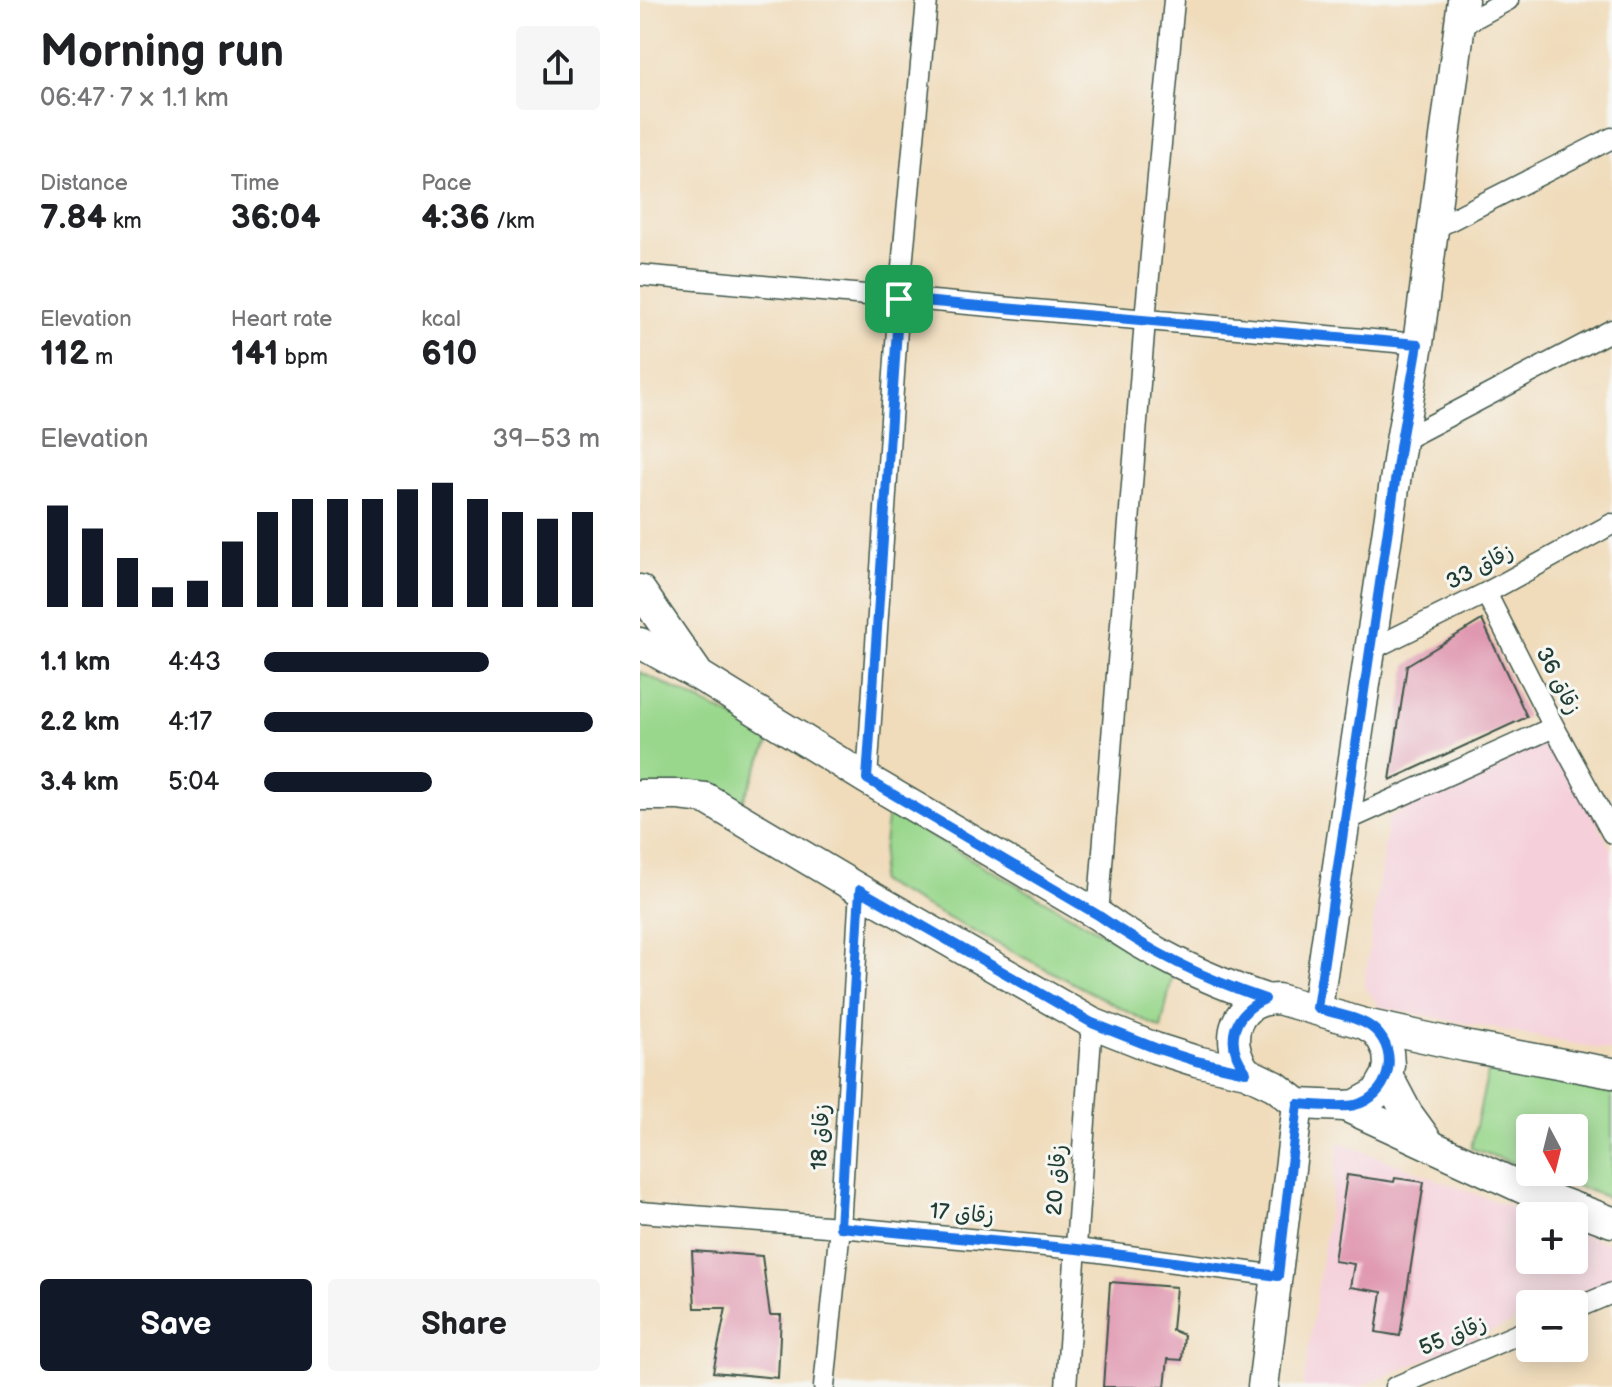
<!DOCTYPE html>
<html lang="en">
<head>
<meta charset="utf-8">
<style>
	body { margin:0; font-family:"Balsamiq Sans","Playpen Sans Arabic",sans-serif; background:#f6f6f6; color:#202124; height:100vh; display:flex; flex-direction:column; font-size:30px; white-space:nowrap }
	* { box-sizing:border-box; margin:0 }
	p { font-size:26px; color:#757577 }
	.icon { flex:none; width:44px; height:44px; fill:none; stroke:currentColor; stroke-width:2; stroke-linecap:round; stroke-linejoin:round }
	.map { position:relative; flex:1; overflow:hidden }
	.drawer { display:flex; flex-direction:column; background:#fff; width:640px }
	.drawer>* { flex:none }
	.needle { width:52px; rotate:173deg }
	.controls { position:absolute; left:876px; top:1114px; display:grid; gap:16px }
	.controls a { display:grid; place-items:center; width:72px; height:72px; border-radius:8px; background:#fff; box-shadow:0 4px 20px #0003; font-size:40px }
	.pin { position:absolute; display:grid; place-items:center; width:68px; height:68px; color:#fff; margin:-34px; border-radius:16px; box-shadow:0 4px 12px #0006 }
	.round { display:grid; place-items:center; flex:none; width:84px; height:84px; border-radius:8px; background:#f6f6f6 }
	.headline { display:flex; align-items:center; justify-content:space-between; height:136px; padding:0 40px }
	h1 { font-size:44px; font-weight:700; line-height:60px }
	.metrics { display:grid; grid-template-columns:repeat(3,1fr); gap:12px; height:136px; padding:8px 40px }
	.metrics div { display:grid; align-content:center }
	.metrics b { font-size:34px; font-weight:700 }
	.metrics small { font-size:22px; font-weight:400 }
	.metrics p { font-size:22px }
	.chart { height:224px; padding:16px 40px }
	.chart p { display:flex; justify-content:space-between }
	.chart svg { width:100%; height:144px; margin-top:8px; stroke:#111827; stroke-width:6 }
	.primary-button { display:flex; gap:16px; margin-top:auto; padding:16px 40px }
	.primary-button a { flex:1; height:92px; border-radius:8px; background:#111827; color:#fff; font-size:32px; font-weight:700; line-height:92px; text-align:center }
	.primary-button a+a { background:#f6f6f6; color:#202124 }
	ul { padding:0 40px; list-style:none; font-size:26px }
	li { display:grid; grid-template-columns:128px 96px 1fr; align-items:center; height:60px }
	li i { height:20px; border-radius:10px; background:#111827 }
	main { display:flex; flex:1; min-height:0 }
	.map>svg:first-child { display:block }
</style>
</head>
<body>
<main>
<section class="drawer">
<div class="headline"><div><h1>Morning run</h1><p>06:47 · 7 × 1.1 km</p></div><a class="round"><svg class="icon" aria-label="share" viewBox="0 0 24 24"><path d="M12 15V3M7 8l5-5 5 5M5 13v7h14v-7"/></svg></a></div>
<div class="metrics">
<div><p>Distance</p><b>7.84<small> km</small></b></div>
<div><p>Time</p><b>36:04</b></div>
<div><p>Pace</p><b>4:36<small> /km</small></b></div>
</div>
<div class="metrics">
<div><p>Elevation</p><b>112<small> m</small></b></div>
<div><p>Heart rate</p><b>141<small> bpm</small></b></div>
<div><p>kcal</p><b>610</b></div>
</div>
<div class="chart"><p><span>Elevation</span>39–53 m</p>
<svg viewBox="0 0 160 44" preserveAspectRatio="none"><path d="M5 44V13M15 44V20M25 44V29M35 44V38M45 44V36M55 44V24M65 44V15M75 44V11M85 44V11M95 44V11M105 44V8M115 44V6M125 44V11M135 44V15M145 44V17M155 44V15"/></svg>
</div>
<ul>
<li><b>1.1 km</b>4:43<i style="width:67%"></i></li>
<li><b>2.2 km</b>4:17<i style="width:98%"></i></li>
<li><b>3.4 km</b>5:04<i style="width:50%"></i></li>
</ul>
<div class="primary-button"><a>Save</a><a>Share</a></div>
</section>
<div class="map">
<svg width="972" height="1387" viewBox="0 0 972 1387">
	<rect width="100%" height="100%" fill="#f6f6f2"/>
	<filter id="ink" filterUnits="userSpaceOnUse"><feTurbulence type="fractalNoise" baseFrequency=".0125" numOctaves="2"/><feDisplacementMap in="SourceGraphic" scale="16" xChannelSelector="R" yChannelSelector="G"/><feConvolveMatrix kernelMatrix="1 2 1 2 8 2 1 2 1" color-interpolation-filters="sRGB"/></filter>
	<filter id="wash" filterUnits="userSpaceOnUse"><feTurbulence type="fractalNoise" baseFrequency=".006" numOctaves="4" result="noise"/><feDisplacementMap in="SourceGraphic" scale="32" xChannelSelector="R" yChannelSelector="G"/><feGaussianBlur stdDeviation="1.8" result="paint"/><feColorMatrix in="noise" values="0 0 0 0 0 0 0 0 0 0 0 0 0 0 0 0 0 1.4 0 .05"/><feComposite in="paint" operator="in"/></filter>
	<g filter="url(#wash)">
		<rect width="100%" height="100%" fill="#f0dcbb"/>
		<!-- built -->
		<g fill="#f5cfda">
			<polygon points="913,735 972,851 972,1051 739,1007 724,985 748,818"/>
			<polygon points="699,1142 894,1216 890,1216 890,1260 934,1260 934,1231 972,1245 972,1280 915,1304 890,1304 890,1315 721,1387 663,1387"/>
		</g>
		<!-- green -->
		<g fill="#99d78c" stroke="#5c8a60" stroke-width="2">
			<polygon points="0,672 132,736 102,803 0,787"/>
			<polygon points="248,812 533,973 521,1029 239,882"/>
			<polygon points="849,1068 972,1087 972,1199 898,1172 934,1172 934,1128 890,1128 890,1169 831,1148"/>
		</g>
		<g id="blocks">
			<!-- building -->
			<g fill="#e098b1">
				<polygon points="842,620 887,717 750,780 767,665"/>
				<polygon points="707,1175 754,1182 755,1178 784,1182 760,1336 736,1332 742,1292 710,1287 714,1264 694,1261"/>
				<polygon points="52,1251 122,1256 130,1315 141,1315 138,1378 73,1372 86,1308 55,1308"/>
				<polygon points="470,1282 536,1287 532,1330 544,1335 542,1360 528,1359 525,1387 463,1387"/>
			</g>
		</g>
	</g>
	<g filter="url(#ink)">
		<use href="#blocks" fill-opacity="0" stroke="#3e5548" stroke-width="2"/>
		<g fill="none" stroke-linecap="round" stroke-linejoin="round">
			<!-- street casing -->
			<g stroke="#3e5548" stroke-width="23">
				<g id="street">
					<polyline points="820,26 868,0"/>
					<polyline points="793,229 972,138"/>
					<polyline points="0,275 778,344"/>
					<polyline points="761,441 972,330"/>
					<polyline points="846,593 914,727 972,833"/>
					<polyline points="730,650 846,593 972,524"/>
					<polyline points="227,779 259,299 287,0"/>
					<polyline points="705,821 914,727"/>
					<polyline points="458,915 505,320 534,0"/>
					<polyline points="0,1212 200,1227 437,1249 638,1276"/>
					<polyline points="934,1309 972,1293"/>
					<polyline points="184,1387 200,1227 220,890"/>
					<polyline points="426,1387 452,1023"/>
					<polyline points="755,1387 890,1329"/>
				</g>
			</g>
			<!-- secondary casing -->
			<g stroke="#3e5548" stroke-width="33">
				<g id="secondary">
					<polyline points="0,590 56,671"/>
					<path d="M0,643L60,676L227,779L458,915C511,953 563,978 625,999"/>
					<path d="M0,795H39L65,798L220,890L452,1023L515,1048L556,1061L606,1072L635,1086L658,1104L705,1106L716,1105L736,1094L747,1075L749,1065L748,1052L743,1041L736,1031L725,1024L638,999C595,999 582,1040 606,1072"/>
					<polyline points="677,1008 761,441 778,344 823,0"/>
					<polyline points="725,1024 824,1046 972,1073"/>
					<polyline points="747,1075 767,1113 788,1142"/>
					<polyline points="705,1106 887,1190 972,1222"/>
					<polyline points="623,1387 658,1104"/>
				</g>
			</g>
			<!-- street -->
			<use href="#street" stroke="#fff" stroke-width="20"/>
			<!-- secondary -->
			<use href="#secondary" stroke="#fff" stroke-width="30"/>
		</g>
	</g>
	<g fill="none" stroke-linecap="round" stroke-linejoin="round" filter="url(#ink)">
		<!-- route casing -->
		<g stroke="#fff" stroke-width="16">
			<path id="route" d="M259,299L778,344L761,441L677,1008C695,1014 721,1017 735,1030C761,1054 748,1097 715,1105C701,1108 674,1105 658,1104L638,1276L437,1249L200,1227L220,890L452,1023L515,1048L556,1061L606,1072C584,1042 592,1014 625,999C563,978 512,953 458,915L227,779Z"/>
		</g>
		<!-- route -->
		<use href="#route" stroke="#1a73e8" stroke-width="10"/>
	</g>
	<g text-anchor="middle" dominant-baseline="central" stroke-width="6" stroke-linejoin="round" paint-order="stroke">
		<!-- street labels -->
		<g font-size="22" fill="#1f3d34" stroke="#f6f6f2">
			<text transform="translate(840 567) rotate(-28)">زقاق 33</text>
			<text transform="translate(918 681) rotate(63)">زقاق 36</text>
			<text transform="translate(181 1137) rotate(-87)">زقاق 18</text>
			<text transform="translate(417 1180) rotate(-86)">زقاق 20</text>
			<text transform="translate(322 1214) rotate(5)">زقاق 17</text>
			<text transform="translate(813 1336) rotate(-23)">زقاق 55</text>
		</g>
	</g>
</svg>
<div class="controls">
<a><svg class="needle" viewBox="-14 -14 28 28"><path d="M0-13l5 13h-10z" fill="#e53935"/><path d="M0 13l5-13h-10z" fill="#757577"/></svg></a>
<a>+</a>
<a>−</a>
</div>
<div class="pin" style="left:259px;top:299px;background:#1e9e55"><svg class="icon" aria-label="arrive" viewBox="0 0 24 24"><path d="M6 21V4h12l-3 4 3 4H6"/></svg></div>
</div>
</main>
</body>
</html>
